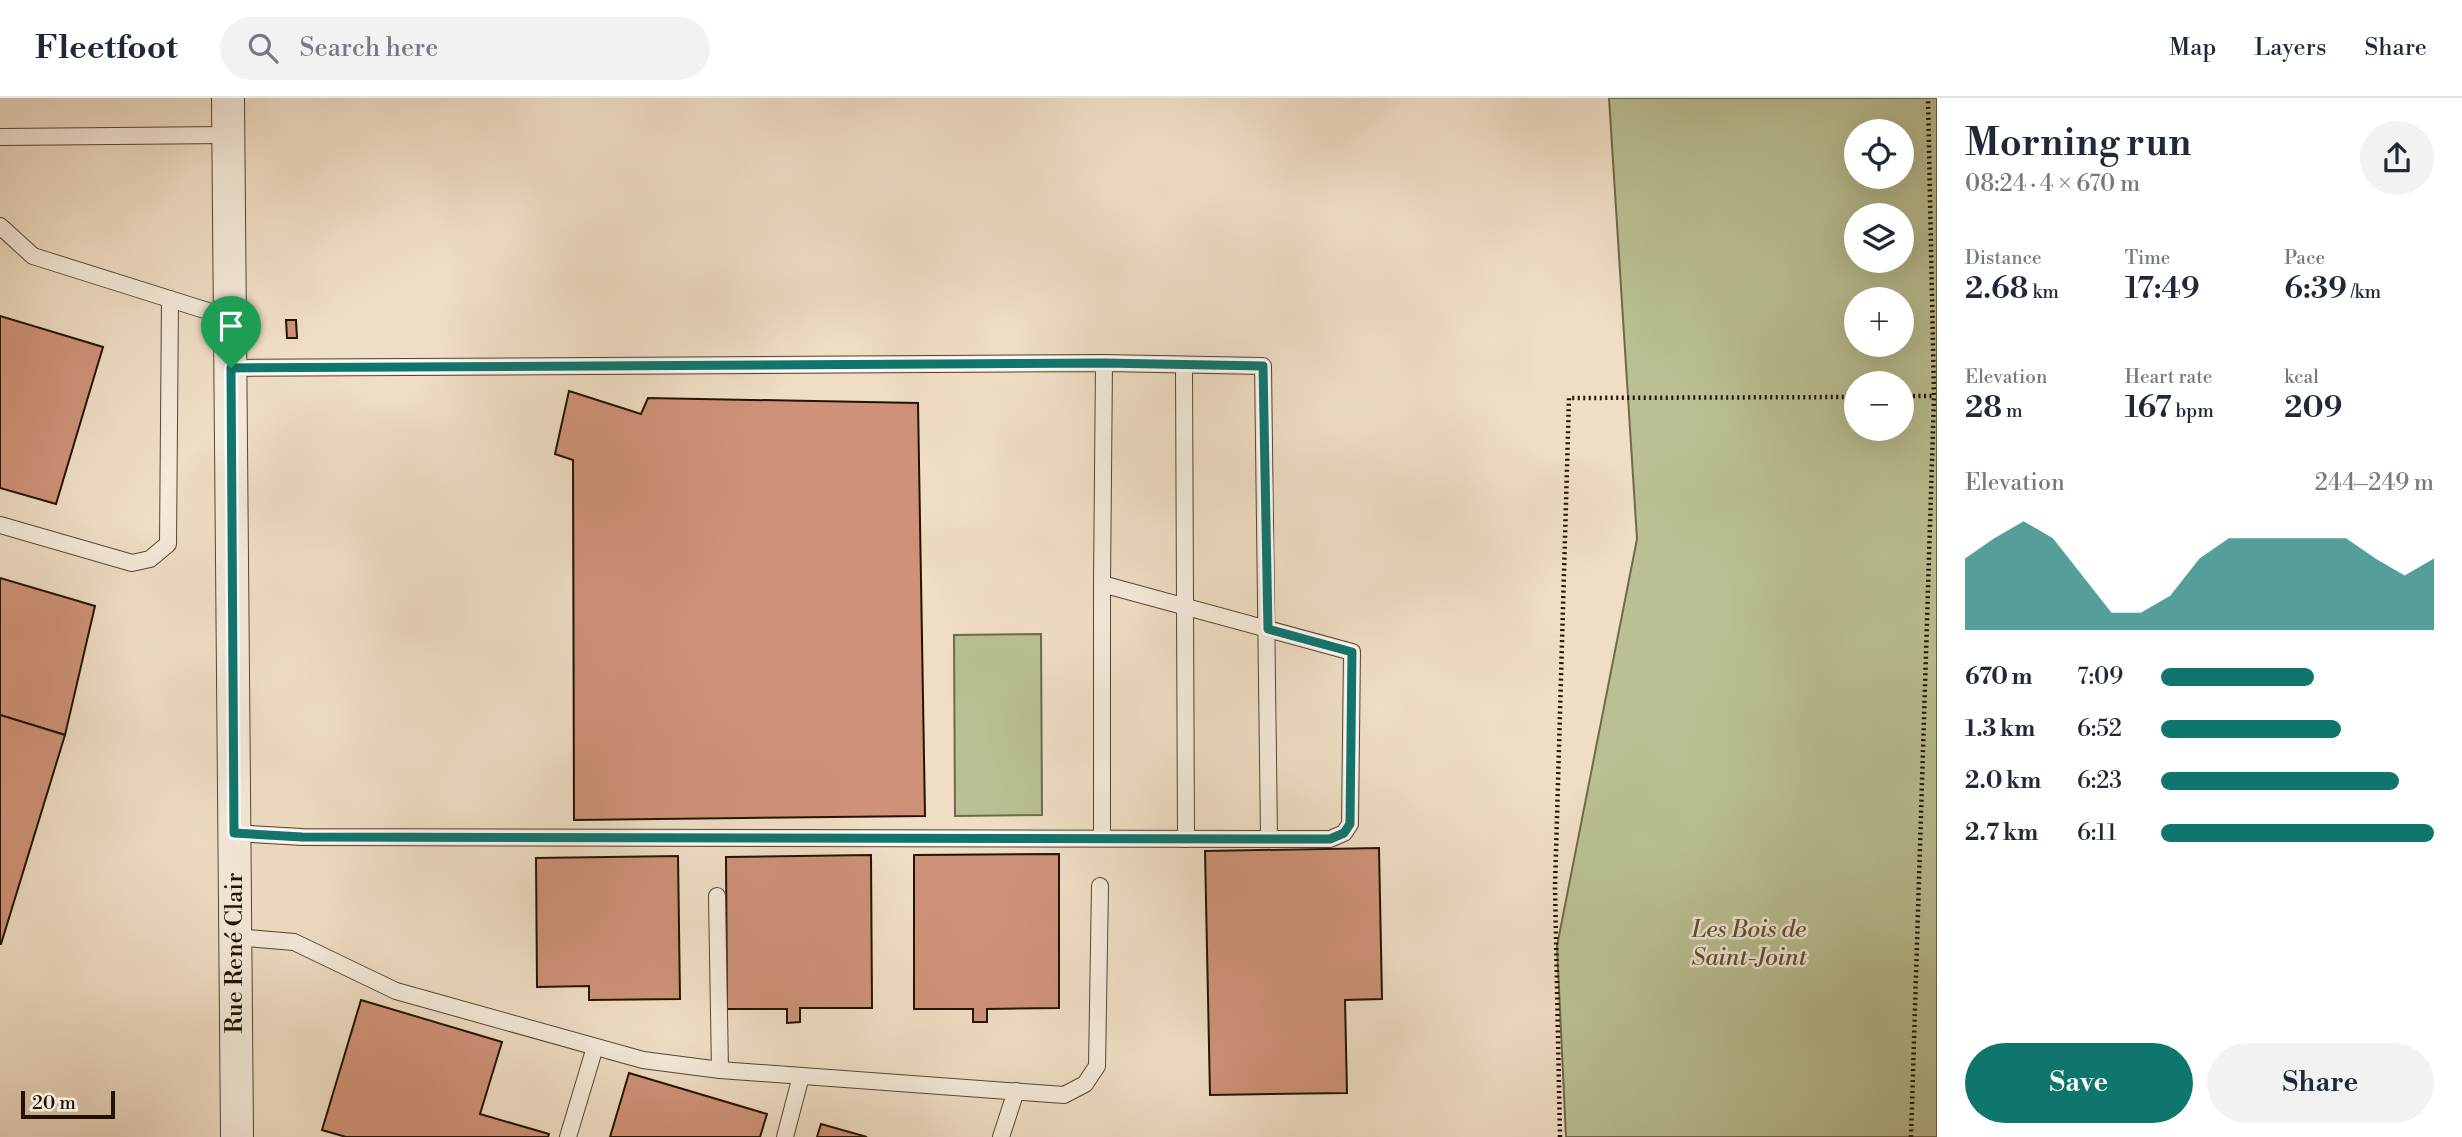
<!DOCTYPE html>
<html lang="en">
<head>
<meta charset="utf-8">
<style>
	body { margin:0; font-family:"Libre Bodoni",serif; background:#f2f2f3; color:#1f2937; height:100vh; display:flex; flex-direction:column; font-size:26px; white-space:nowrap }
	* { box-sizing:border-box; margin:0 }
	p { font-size:23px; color:#747a83 }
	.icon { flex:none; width:38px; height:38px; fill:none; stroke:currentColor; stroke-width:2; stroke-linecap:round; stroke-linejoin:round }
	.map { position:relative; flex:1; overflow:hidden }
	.details { display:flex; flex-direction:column; background:#fff; width:525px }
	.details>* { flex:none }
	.fabs { position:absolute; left:1844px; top:21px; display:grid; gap:14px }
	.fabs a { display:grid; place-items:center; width:70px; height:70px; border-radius:50%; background:#fff; box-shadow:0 7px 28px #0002; font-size:35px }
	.scale { position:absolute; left:21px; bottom:18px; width:94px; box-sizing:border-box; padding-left:7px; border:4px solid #211403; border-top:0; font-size:19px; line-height:24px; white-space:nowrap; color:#211403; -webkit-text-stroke:5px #f5e9d9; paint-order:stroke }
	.pin { position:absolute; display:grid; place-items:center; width:60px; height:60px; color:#fff; margin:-72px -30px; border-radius:50% 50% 50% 0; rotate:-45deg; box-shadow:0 0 7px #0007 }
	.pin .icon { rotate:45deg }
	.round { display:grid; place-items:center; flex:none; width:74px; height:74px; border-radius:37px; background:#f2f2f3 }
	.head { display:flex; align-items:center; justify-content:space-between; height:119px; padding:0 28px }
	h1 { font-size:38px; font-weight:600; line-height:52px }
	.metrics { display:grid; grid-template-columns:repeat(3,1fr); gap:10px; height:119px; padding:7px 28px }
	.metrics div { display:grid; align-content:center }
	.metrics b { font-size:30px; font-weight:600 }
	.metrics small { font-size:19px; font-weight:400 }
	.metrics p { font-size:19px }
	.chart { height:196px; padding:14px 28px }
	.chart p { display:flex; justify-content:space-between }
	.chart svg { width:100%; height:126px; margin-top:7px; fill:#0f766e; opacity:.7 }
	.action { display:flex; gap:14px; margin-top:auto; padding:14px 28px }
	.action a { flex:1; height:80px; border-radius:42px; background:#0f766e; color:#fff; font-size:28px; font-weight:600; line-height:80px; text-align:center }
	.action a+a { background:#f2f2f3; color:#1f2937 }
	ul { padding:0 28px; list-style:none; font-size:23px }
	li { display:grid; grid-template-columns:112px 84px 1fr; align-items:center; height:52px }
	li i { height:18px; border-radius:9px; background:#0f766e }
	header { display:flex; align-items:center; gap:42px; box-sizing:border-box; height:98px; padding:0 35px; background:#fff; border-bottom:2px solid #e0e1e3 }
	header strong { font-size:33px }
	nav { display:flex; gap:38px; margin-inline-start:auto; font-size:24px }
	.search { width:490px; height:63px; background:#f2f2f3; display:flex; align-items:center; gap:18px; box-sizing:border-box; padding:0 24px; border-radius:38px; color:#747a83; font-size:26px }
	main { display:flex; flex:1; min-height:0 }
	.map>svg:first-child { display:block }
</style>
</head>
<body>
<header>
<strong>Fleetfoot</strong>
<div class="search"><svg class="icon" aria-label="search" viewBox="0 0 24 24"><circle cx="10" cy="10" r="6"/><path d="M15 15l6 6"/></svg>Search here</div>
<nav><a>Map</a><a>Layers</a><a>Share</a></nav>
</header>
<main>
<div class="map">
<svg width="1937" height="1039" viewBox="0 0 1937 1039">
	<rect width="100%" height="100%" fill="#efddc4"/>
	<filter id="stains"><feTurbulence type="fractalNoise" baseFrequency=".00286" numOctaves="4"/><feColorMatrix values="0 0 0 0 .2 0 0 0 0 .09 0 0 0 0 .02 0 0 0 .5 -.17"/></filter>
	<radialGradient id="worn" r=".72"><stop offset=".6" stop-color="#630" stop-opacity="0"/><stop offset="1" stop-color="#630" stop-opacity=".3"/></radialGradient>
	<!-- green -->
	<g fill="#bac093" stroke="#6e6a4b" stroke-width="2" fill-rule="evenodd">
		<path d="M1609,0H1937V1039H1566L1557,848L1637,441ZM1857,33H1902V79H1857ZM1857,117H1902V163H1857ZM1857,201H1902V247H1857ZM1857,285H1902V331H1857Z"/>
		<polygon points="1041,536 1042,717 955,718 954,537"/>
	</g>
	<!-- building -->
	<g fill="#cf9278" stroke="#211403" stroke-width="2">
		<polygon points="0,218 103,249 56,406 0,390"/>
		<polygon points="286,222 296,222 297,240 287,240"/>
		<polygon points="569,293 641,316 648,300 918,305 925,718 574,722 573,362 555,356"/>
		<polygon points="0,480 95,508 65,637 0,617"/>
		<polygon points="0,617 65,637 1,846 0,846"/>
		<polygon points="1379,750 1382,901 1345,902 1347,995 1210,997 1205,753"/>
		<polygon points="1059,756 1059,910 987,911 987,924 973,924 973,911 914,911 914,757"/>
		<polygon points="871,757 872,910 800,910 800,924 787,925 787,911 727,911 726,759"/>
		<polygon points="678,758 680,901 589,902 589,888 537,889 536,760"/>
		<polygon points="361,902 502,944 480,1016 549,1036 548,1039 346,1039 322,1032"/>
		<polygon points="629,975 767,1016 760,1039 610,1039"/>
		<polygon points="821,1026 867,1039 817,1039"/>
	</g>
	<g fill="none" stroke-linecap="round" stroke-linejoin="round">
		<!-- service casing -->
		<g stroke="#544633" stroke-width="18">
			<g id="service">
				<polyline points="0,39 229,37"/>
				<polyline points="0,128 33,158 230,220"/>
				<polyline points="1184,267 1186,741"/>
				<polyline points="231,270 1104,265 1263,268 1269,740"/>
				<polyline points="0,427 132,465 150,461 168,446 170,201"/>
				<polyline points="1102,486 1104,265"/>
				<polyline points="234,735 302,739 1330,741 1344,735 1350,726 1352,554 1102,486 1102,740"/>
				<polyline points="717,798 720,972"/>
				<polyline points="235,839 294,844 396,893 643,962 720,972 1064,997 1085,986 1097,968 1100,788"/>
				<polyline points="568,1039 595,949"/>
				<polyline points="785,1039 801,978"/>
				<polyline points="1001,1039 1016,993"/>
			</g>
		</g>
		<!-- minor casing -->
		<g stroke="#544633" stroke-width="34">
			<polyline id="minor" points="228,0 237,1039"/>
		</g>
		<!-- path -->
		<g stroke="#211403" stroke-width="4.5" stroke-dasharray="2 3.5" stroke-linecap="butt">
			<polyline points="1902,298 1934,298"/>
			<polyline points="1560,1039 1555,789 1569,300 1857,299"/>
			<polyline points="1911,1039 1934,298 1928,0"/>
		</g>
		<!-- service -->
		<use href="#service" stroke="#f5e9d9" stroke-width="16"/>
		<!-- minor -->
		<use href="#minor" stroke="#f5e9d9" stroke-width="32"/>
	</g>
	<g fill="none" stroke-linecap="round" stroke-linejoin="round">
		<!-- route casing -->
		<g stroke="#fff" stroke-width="14">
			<polygon id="route" points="1104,265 1263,268 1268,531 1352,554 1350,726 1344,735 1330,741 302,739 234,735 231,270"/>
		</g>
		<!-- route -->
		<use href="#route" stroke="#0f766e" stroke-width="9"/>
	</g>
	<g text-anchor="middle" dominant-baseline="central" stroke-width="5" stroke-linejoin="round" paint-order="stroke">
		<!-- park labels -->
		<g font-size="24" font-style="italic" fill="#575035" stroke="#f5e9d9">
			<text x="1749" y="832">Les Bois de<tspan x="1749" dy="28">Saint-Joint</tspan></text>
		</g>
		<!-- street labels -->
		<g font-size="24" fill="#211403" stroke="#f5e9d9">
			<text transform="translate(235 855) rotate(-90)">Rue René Clair</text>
		</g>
	</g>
	<rect width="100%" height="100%" filter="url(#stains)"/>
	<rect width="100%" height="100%" fill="url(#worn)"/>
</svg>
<div class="fabs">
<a><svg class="icon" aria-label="locate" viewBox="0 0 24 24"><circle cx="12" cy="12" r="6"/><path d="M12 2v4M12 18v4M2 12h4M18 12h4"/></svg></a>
<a><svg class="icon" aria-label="layers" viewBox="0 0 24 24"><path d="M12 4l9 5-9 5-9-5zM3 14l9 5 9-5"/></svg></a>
<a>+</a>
<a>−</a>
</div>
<div class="scale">20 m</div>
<div class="pin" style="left:231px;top:270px;background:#1e9e55"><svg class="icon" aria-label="arrive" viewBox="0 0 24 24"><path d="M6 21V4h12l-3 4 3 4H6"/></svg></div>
</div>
<section class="details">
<div class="head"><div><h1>Morning run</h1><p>08:24 · 4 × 670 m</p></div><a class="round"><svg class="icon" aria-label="share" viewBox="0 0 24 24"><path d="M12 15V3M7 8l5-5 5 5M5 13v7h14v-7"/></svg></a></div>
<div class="metrics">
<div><p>Distance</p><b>2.68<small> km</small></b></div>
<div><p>Time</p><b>17:49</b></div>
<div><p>Pace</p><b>6:39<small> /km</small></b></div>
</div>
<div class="metrics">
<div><p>Elevation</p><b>28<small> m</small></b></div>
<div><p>Heart rate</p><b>167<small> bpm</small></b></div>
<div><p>kcal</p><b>209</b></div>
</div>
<div class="chart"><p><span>Elevation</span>244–249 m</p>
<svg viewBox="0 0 160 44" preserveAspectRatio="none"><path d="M0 44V19L10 12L20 6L30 12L40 25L50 38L60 38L70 32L80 19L90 12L100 12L110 12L120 12L130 12L140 19L150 25L160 19V44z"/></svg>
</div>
<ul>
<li><b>670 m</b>7:09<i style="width:56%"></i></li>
<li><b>1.3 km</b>6:52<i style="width:66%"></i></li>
<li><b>2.0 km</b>6:23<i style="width:87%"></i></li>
<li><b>2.7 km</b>6:11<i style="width:100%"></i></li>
</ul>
<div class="action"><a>Save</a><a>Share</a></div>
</section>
</main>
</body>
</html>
